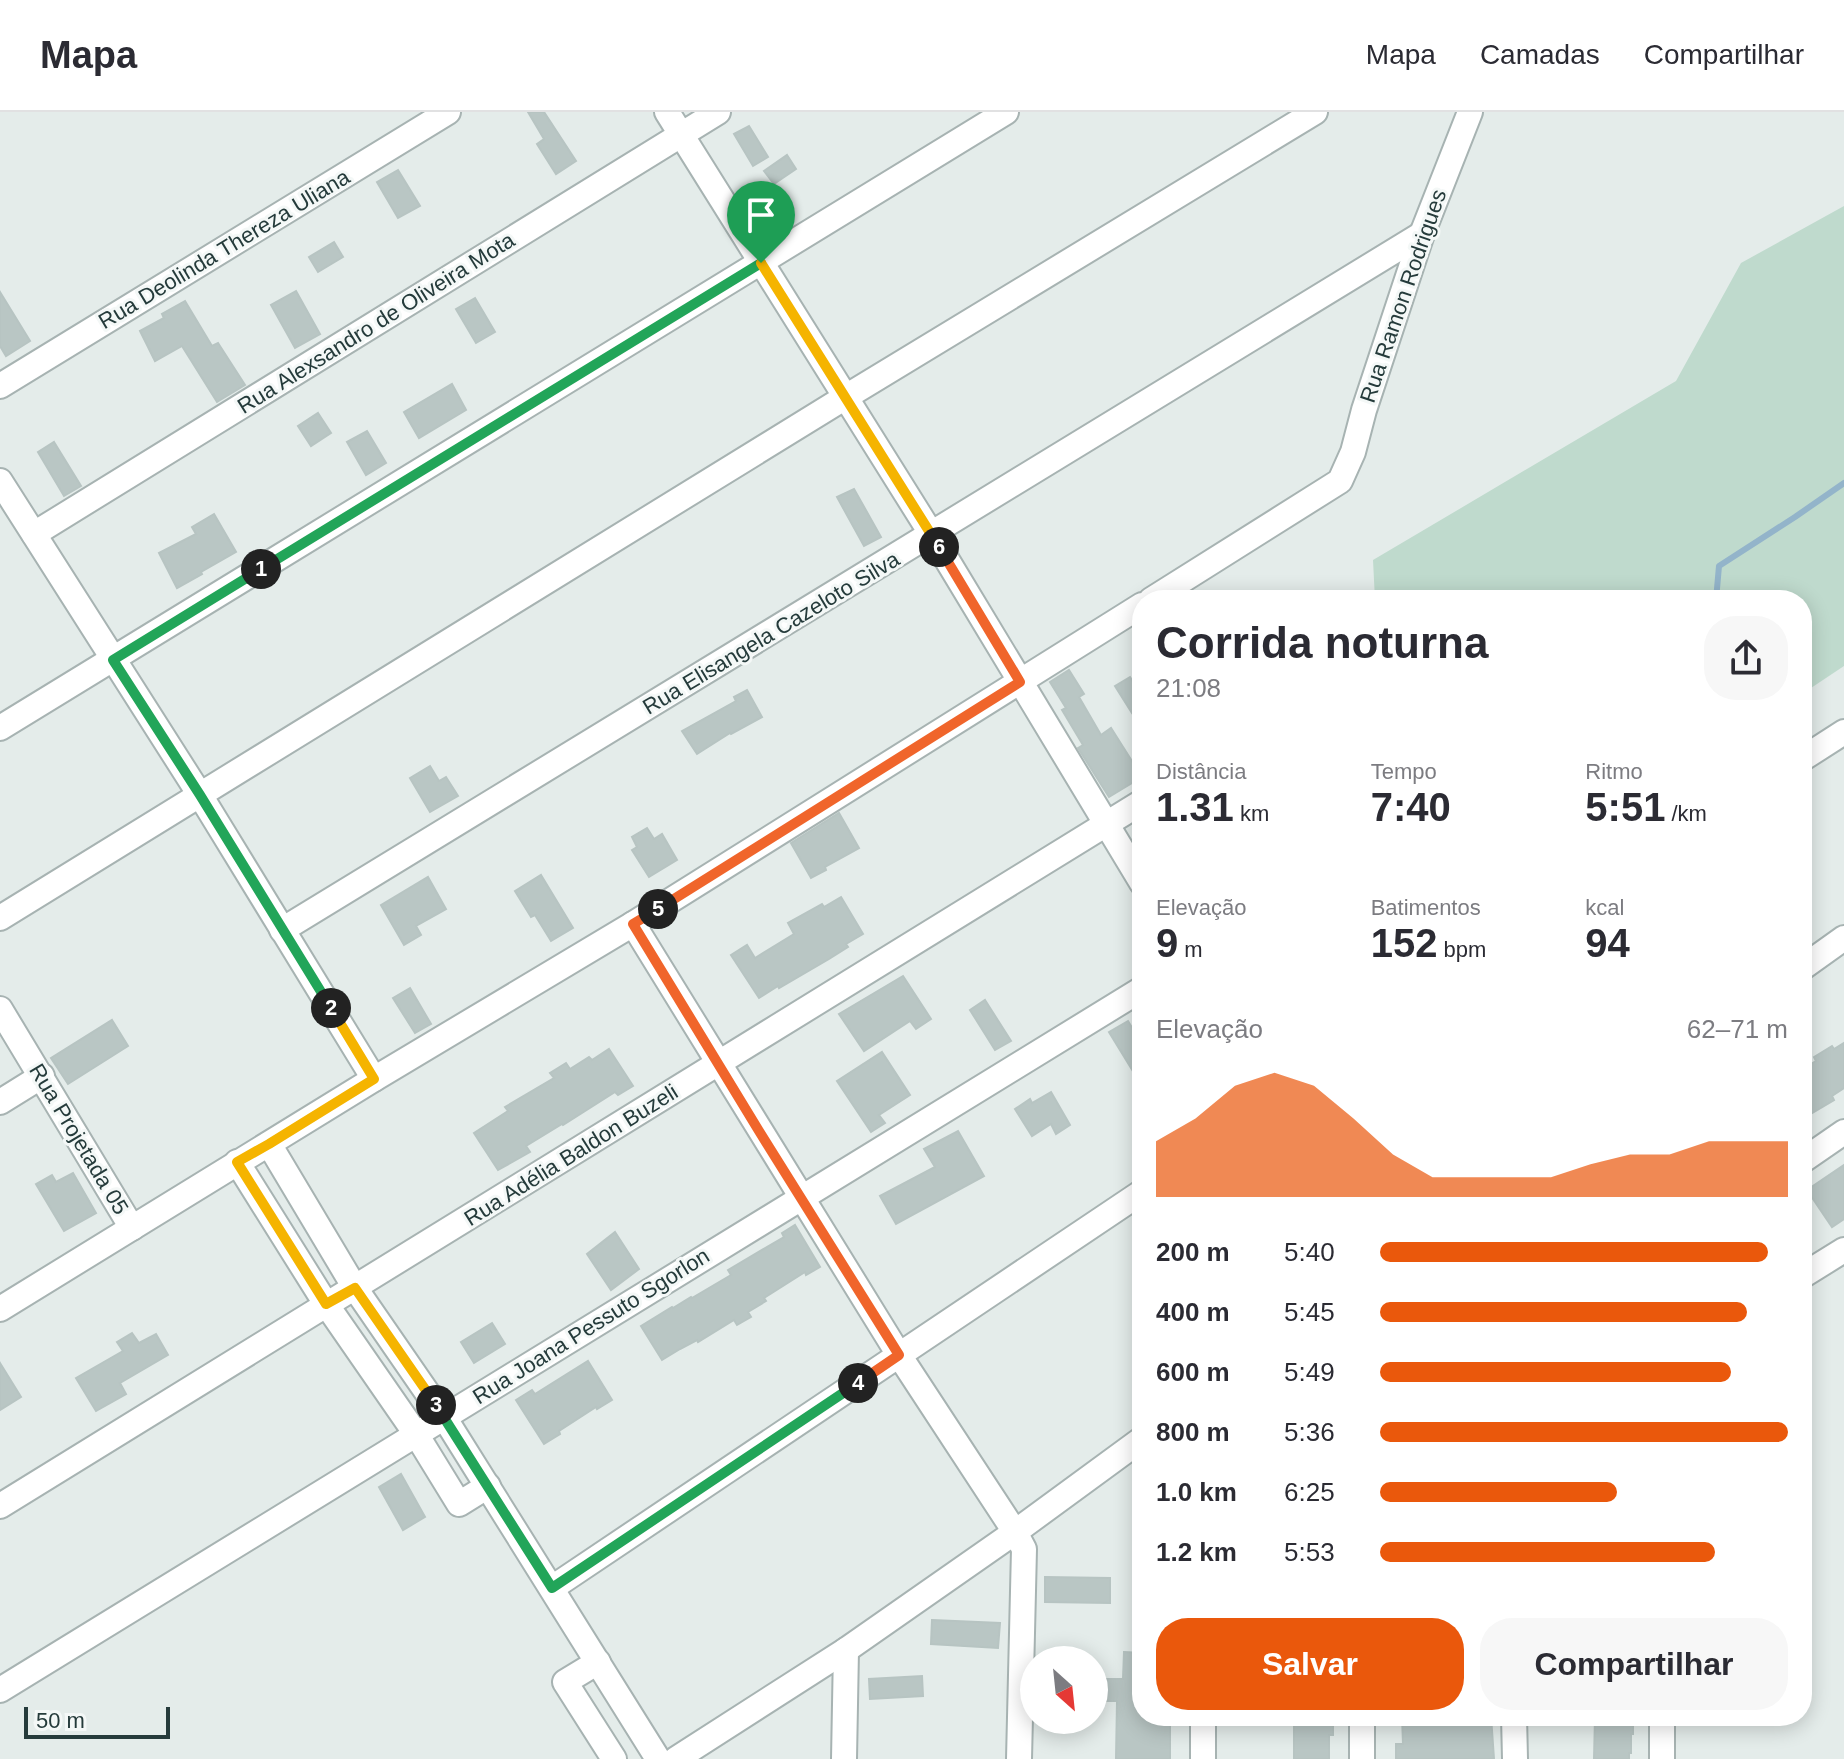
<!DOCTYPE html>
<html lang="pt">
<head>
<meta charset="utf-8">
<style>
	body { margin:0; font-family:Arial,sans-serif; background:#f7f7f7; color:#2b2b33; height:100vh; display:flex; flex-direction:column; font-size:30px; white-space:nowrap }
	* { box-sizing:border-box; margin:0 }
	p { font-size:26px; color:#7c7c81 }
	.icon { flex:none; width:44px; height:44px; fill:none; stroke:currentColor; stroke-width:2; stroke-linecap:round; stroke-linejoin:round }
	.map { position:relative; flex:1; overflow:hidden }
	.drawer { position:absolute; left:1132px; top:478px; width:680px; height:1136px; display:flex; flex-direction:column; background:#fff; border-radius:32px; box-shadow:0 4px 20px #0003 }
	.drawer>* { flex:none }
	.needle { width:52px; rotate:153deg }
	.controls { position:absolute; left:1020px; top:1534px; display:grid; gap:16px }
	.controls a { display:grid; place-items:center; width:88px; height:88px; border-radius:50%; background:#fff; box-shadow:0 4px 20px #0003; font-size:40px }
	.scale { position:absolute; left:24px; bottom:20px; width:146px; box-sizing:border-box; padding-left:8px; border:4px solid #253b3b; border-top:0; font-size:22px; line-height:28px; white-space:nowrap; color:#253b3b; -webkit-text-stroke:6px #f4f8f7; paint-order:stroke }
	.pin { position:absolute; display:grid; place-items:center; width:68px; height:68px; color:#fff; margin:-82px -34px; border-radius:50% 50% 50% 0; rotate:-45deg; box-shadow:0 0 8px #0007 }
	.pin .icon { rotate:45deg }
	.km { position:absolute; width:40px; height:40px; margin:-20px; border-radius:50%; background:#222; color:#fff; font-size:22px; line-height:40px; text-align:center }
	.round { display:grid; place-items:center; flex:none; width:84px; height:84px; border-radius:32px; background:#f7f7f7 }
	.head { display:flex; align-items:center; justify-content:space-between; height:136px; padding:0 24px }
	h1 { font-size:44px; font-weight:800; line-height:60px }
	.metrics { display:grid; grid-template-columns:repeat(3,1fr); gap:12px; height:136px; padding:8px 24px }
	.metrics div { display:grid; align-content:center }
	.metrics b { font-size:40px; font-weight:800 }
	.metrics small { font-size:22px; font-weight:400 }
	.metrics p { font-size:22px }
	.chart { height:224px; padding:16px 24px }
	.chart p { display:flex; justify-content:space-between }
	.chart svg { width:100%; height:144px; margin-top:8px; fill:#ea580c; opacity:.7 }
	.cta { display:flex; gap:16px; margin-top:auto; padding:16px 24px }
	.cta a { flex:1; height:92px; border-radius:32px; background:#ea580c; color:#fff; font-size:32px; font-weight:800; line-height:92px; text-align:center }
	.cta a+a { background:#f7f7f7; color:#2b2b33 }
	ul { padding:0 24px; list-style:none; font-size:26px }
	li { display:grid; grid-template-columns:128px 96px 1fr; align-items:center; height:60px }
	li i { height:20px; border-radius:10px; background:#ea580c }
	header { display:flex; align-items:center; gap:48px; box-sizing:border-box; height:112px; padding:0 40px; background:#fff; border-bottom:2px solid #e1e1e2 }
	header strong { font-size:38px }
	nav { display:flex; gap:44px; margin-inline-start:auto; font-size:28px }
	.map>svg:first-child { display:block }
</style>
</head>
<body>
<header>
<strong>Mapa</strong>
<nav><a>Mapa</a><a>Camadas</a><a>Compartilhar</a></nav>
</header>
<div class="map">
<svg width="1844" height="1647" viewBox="0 0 1844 1647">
	<rect width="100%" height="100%" fill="#e4ecea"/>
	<!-- green -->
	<polygon fill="#bfdacd" points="1844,94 1844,554 1802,582 1802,488 1375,488 1373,448 1676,269 1741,151"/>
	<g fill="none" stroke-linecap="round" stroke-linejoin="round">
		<!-- stream -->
		<polyline stroke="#93b4ca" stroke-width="6" points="1716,488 1719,454 1795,405 1844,371"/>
	</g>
	<!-- building -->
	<g fill="#b9c6c4" stroke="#b7c4c2" stroke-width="2">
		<polygon points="528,0 544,0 576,49 556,62 537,32 544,27"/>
		<polygon points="749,14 768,45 753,54 734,22"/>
		<polygon points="787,43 796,57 774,72 764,59"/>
		<polygon points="398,58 420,94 398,106 377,70"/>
		<polygon points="770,82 786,110 762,124 745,96"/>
		<polygon points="334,130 343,145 318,160 309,145"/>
		<polygon points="296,179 320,222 295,236 271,193"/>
		<polygon points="0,180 30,229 6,244 0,234"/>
		<polygon points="475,186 495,220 476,231 456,197"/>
		<polygon points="185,189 212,234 218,231 245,273 217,290 182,234 155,249 140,219 164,206 162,202"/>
		<polygon points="452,272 466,298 419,326 404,300"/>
		<polygon points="318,301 331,321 311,334 298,314"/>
		<polygon points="367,319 386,351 366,363 347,330"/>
		<polygon points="54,330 81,374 64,384 38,340"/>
		<polygon points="854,377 881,425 864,434 837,385"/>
		<polygon points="214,402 236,440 201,460 202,462 177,476 159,441 196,422 192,415"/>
		<polygon points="1069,558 1084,582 1079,585 1101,623 1111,616 1142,665 1109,685 1078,636 1083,633 1062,598 1066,596 1050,570"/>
		<polygon points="1130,565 1142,584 1142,594 1132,601 1115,574"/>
		<polygon points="747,578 762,605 731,622 730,621 697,642 682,619 736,589 734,585"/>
		<polygon points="430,654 439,669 446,665 458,684 430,700 410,666"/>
		<polygon points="839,701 859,736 825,755 826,758 811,766 791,731"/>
		<polygon points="647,716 654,727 662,722 677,748 649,765 632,738 637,735 632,725"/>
		<polygon points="541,763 573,816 551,829 535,803 531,805 515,779"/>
		<polygon points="428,765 446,797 416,814 421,823 404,833 381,793"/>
		<polygon points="841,785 863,822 846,832 848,835 829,847 779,876 778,874 759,886 731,843 747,833 755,846 794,822 788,811 822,792 824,795"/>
		<polygon points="903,864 931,907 916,917 910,909 864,939 839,902"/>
		<polygon points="410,876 431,912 415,921 393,886"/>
		<polygon points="985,888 1011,929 995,938 970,898"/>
		<polygon points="112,908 128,934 68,972 51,946"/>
		<polygon points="1128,909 1142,932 1142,974 1109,920"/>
		<polygon points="1844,931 1844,976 1832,984 1834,988 1802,1007 1802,957 1816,949 1814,945 1832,934 1834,937"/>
		<polygon points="609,937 633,974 618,983 615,980 563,1013 562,1012 526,1034 530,1040 498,1058 474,1021 508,999 505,995 554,966 550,961 566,951 570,957 589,945 592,948"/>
		<polygon points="882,940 910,983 879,1003 885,1011 871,1020 837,969"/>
		<polygon points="1051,980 1070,1013 1056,1022 1051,1012 1032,1024 1015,997 1030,987 1032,991"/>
		<polygon points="958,1019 984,1064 896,1112 880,1084 935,1055 924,1037"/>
		<polygon points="1844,1053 1844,1107 1832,1115 1807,1078"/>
		<polygon points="73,1061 96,1101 64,1119 36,1072 52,1063 56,1070"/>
		<polygon points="795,1113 820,1155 806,1163 805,1160 764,1186 766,1189 748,1200 751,1205 737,1213 734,1208 698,1230 697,1228 680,1237 662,1248 641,1214 672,1195 673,1196 691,1185 692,1186 731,1163 728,1158 784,1125 782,1121"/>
		<polygon points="615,1120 639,1157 611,1178 587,1142"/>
		<polygon points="492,1211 505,1232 474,1251 461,1230"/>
		<polygon points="132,1221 139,1231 156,1222 168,1243 120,1271 126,1282 96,1299 76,1266 123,1239 117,1230"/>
		<polygon points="588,1249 612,1288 597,1297 596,1295 559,1319 560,1322 544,1332 516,1288 532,1278 535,1282"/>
		<polygon points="0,1251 21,1285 0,1298"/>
		<polygon points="401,1362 425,1405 403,1418 379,1375"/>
		<polygon points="1045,1465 1110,1466 1110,1491 1045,1490"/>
		<polygon points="932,1508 1000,1511 998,1536 931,1532"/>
		<polygon points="1124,1540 1142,1541 1142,1604 1170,1604 1170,1647 1116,1647 1117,1589 1094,1589 1094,1567 1123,1567"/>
		<polygon points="922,1564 923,1584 870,1587 869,1567"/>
		<polygon points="1294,1604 1333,1604 1333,1623 1329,1623 1329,1647 1294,1647"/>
		<polygon points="1402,1604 1491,1604 1494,1647 1396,1647 1396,1632 1403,1632"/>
		<polygon points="1595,1605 1633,1605 1633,1622 1631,1622 1631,1641 1629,1641 1629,1647 1594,1647"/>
	</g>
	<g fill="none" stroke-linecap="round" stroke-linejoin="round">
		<!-- minor casing -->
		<g stroke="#a7b3b2" stroke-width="28">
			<g id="minor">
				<polyline points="667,0 932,423 1142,771"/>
				<polyline points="0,274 448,0"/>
				<polyline points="0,369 200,683 374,967"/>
				<polyline points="34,422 718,0"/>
				<polyline points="1151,488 1340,369 1353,340 1364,298 1422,122 1470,0"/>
				<polyline points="0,616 1006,0"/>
				<polyline points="1802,647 1844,620"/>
				<polyline points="0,806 844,286 1315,0"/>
				<polyline points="633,812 899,1243 1015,1420 1024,1437 1019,1647"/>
				<polyline points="282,818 1422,122"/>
				<polyline points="1802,856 1844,826"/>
				<polyline points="0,897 132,1116"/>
				<polyline points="0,990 42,964"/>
				<polyline points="269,1032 355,1176 444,1305 658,1647"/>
				<polyline points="1802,1049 1844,1020"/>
				<polyline points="237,1050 326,1192 416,1322 459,1392 488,1374"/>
				<polyline points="1802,1164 1844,1138"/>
				<polyline points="0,1197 374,967 633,812 1142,493"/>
				<polyline points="0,1394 1142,690"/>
				<polyline points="552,1476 1142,1080"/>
				<polyline points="598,1550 565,1570 614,1647"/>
				<polyline points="0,1578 1142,877"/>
				<polyline points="1362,1604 1362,1647"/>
				<polyline points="1514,1604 1515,1647"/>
				<polyline points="676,1647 846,1538 1015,1420 1142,1327"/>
				<polyline points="844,1647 846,1538"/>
				<polyline points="1203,1647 1203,1604"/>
				<polyline points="1662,1647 1662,1604"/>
			</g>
		</g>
		<!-- minor -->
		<use href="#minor" stroke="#fff" stroke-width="24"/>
	</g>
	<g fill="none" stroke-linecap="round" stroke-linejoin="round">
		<!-- split-1 casing -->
		<g stroke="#fff" stroke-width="16">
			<polyline id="split-1" points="261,457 761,151"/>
		</g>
		<!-- split-2 casing -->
		<g stroke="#fff" stroke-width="16">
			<polyline id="split-2" points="261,457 113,548 200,683 331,896"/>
		</g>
		<!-- split-3 casing -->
		<g stroke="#fff" stroke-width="16">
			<polyline id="split-3" points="331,896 374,967 269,1032 237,1050 326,1192 355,1176 436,1293"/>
		</g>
		<!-- split-4 casing -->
		<g stroke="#fff" stroke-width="16">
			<polyline id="split-4" points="436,1293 552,1476 858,1271"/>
		</g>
		<!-- split-5 casing -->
		<g stroke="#fff" stroke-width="16">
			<polyline id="split-5" points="658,797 633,812 759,1019 899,1243 858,1271"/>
		</g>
		<!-- split-6 casing -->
		<g stroke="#fff" stroke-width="16">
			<polyline id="split-6" points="658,797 1020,570 939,435"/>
		</g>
		<!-- split-7 casing -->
		<g stroke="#fff" stroke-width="16">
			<polyline id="split-7" points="761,151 939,435"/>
		</g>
		<!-- split-1 -->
		<use href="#split-1" stroke="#22a559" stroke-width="10"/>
		<!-- split-2 -->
		<use href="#split-2" stroke="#22a559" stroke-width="10"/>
		<!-- split-3 -->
		<use href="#split-3" stroke="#f5b400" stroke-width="10"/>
		<!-- split-4 -->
		<use href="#split-4" stroke="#22a559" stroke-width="10"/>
		<!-- split-5 -->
		<use href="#split-5" stroke="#f0652b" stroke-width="10"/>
		<!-- split-6 -->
		<use href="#split-6" stroke="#f0652b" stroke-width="10"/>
		<!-- split-7 -->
		<use href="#split-7" stroke="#f5b400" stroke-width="10"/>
	</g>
	<g text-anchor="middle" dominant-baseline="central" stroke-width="6" stroke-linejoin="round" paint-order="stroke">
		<!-- street labels -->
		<g font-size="22" fill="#253b3b" stroke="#f4f8f7">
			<text transform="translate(224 137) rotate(-31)">Rua Deolinda Thereza Uliana</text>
			<text transform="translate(1403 184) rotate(-71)">Rua Ramon Rodrigues</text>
			<text transform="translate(376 211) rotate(-32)">Rua Alexsandro de Oliveira Mota</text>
			<text transform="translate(771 521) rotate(-31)">Rua Elisangela Cazeloto Silva</text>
			<text transform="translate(79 1027) rotate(59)">Rua Projetada 05</text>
			<text transform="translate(571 1043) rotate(-32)">Rua Adélia Baldon Buzeli</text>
			<text transform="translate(591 1214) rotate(-32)">Rua Joana Pessuto Sgorlon</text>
		</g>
	</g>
</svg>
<div class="controls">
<a><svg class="needle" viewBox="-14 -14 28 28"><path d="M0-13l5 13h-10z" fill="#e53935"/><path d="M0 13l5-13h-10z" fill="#7c7c81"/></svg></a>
</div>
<div class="scale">50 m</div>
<div class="pin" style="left:761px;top:151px;background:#1e9e55"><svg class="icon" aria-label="arrive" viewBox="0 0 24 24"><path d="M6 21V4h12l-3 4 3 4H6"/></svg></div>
<b class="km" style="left:261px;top:457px">1</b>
<b class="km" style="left:331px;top:896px">2</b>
<b class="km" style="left:436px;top:1293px">3</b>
<b class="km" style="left:858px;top:1271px">4</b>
<b class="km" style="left:658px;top:797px">5</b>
<b class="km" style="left:939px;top:435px">6</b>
<section class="drawer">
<div class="head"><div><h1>Corrida noturna</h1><p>21:08</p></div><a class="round"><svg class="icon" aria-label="share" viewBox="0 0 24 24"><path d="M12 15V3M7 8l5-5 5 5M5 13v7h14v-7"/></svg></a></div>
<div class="metrics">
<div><p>Distância</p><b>1.31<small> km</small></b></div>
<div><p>Tempo</p><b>7:40</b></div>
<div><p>Ritmo</p><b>5:51<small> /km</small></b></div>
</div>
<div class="metrics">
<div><p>Elevação</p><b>9<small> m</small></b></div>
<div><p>Batimentos</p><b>152<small> bpm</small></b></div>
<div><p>kcal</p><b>94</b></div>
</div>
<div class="chart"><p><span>Elevação</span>62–71 m</p>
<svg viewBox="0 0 160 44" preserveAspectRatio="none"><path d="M0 44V27L10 20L20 10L30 6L40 10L50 20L60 31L70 38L80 38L90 38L100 38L110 34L120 31L130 31L140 27L150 27L160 27V44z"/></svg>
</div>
<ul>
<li><b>200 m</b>5:40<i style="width:95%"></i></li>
<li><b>400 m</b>5:45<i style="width:90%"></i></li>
<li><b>600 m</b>5:49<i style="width:86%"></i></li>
<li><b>800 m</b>5:36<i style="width:100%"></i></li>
<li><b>1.0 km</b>6:25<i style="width:58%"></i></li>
<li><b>1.2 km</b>5:53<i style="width:82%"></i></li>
</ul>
<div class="cta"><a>Salvar</a><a>Compartilhar</a></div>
</section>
</div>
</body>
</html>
